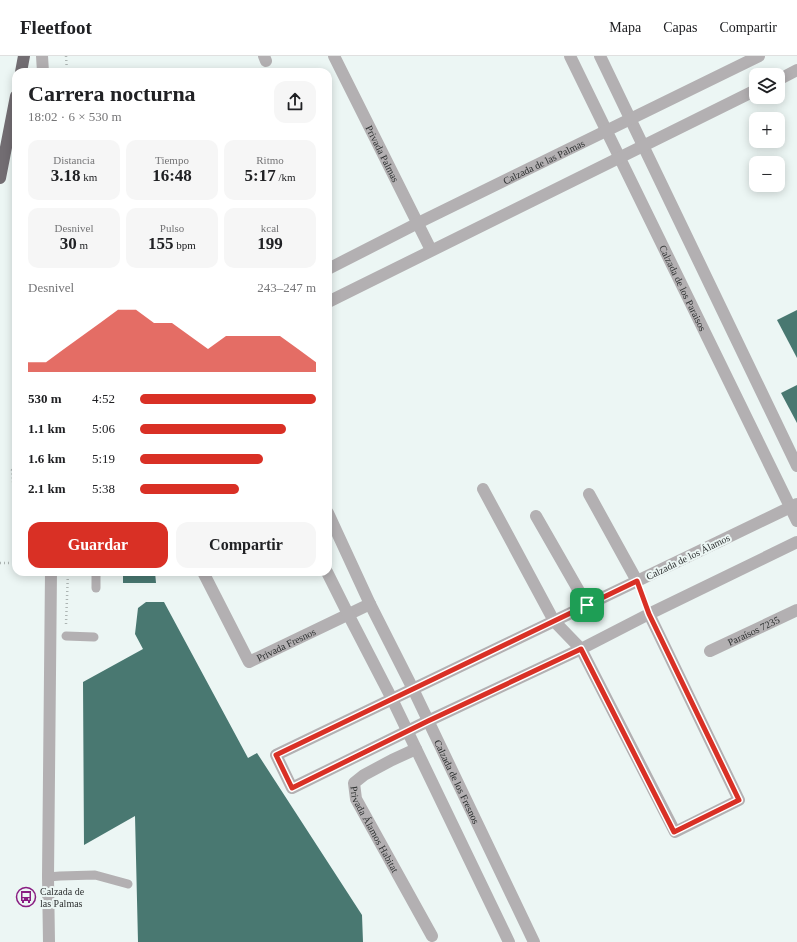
<!DOCTYPE html>
<html lang="es">
<head>
<meta charset="utf-8">
<style>
	body { margin:0; font-family:"Times New Roman",serif; background:#f6f6f6; color:#202124; height:100vh; display:flex; flex-direction:column; font-size:15px; white-space:nowrap }
	* { box-sizing:border-box; margin:0 }
	p { font-size:13px; color:#757577 }
	.icon { flex:none; width:22px; height:22px; fill:none; stroke:currentColor; stroke-width:2; stroke-linecap:round; stroke-linejoin:round }
	.map { position:relative; flex:1; overflow:hidden }
	.side { position:absolute; left:12px; top:12px; width:320px; height:508px; display:flex; flex-direction:column; background:#fff; border-radius:12px; box-shadow:0 2px 10px #0003 }
	.side>* { flex:none }
	.tools { position:absolute; left:749px; top:12px; display:grid; gap:8px }
	.tools a { display:grid; place-items:center; width:36px; height:36px; border-radius:8px; background:#fff; box-shadow:0 2px 10px #0003; font-size:20px }
	.pin { position:absolute; display:grid; place-items:center; width:34px; height:34px; color:#fff; margin:-17px; border-radius:8px; box-shadow:0 2px 6px #0006 }
	.round { display:grid; place-items:center; flex:none; width:42px; height:42px; border-radius:12px; background:#f6f6f6 }
	.overview { display:flex; align-items:center; justify-content:space-between; height:68px; padding:0 16px }
	h1 { font-size:22px; font-weight:600; line-height:30px }
	.stats { display:grid; grid-template-columns:repeat(3,1fr); gap:6px; height:68px; padding:4px 16px }
	.stats div { display:grid; align-content:center; border-radius:10px; background:#f6f6f6; text-align:center }
	.stats b { font-size:17px; font-weight:600 }
	.stats small { font-size:11px; font-weight:400 }
	.stats p { font-size:11px }
	.chart { height:112px; padding:8px 16px }
	.chart p { display:flex; justify-content:space-between }
	.chart svg { width:100%; height:72px; margin-top:4px; fill:#d93025; opacity:.7 }
	.button { display:flex; gap:8px; margin-top:auto; padding:8px 16px }
	.button a { flex:1; height:46px; border-radius:12px; background:#d93025; color:#fff; font-size:16px; font-weight:600; line-height:46px; text-align:center }
	.button a+a { background:#f6f6f6; color:#202124 }
	ul { padding:0 16px; list-style:none; font-size:13px }
	li { display:grid; grid-template-columns:64px 48px 1fr; align-items:center; height:30px }
	li i { height:10px; border-radius:5px; background:#d93025 }
	header { display:flex; align-items:center; gap:24px; box-sizing:border-box; height:56px; padding:0 20px; background:#fff; border-bottom:1px solid #e0e0e0 }
	header strong { font-size:19px }
	nav { display:flex; gap:22px; margin-inline-start:auto; font-size:14px }
	.map>svg:first-child { display:block }
</style>
</head>
<body>
<header>
<strong>Fleetfoot</strong>
<nav><a>Mapa</a><a>Capas</a><a>Compartir</a></nav>
</header>
<div class="map">
<svg width="797" height="886" viewBox="0 0 797 886">
	<rect width="100%" height="100%" fill="#ecf6f4"/>
	<!-- building -->
	<g fill="#497871">
		<polygon points="797,254 797,302 777,264"/>
		<polygon points="797,329 797,367 781,337"/>
		<polygon points="123,516 155,516 156,527 123,527"/>
		<polygon points="146,546 164,546 248,702 257,697 362,859 363,886 138,886 135,760 84,789 83,626 143,593 135,578 138,552"/>
	</g>
	<g fill="none" stroke-linecap="round" stroke-linejoin="round">
		<!-- path -->
		<g stroke="#adb5b3" stroke-width="2.5" stroke-dasharray="1 3" stroke-linecap="butt">
			<polyline points="66,0 67,16"/>
			<polyline points="16,412 12,414 13,426 16,426"/>
			<polyline points="0,507 16,507"/>
			<polyline points="66,568 68,516"/>
		</g>
		<!-- service -->
		<g stroke="#b3b0b2" stroke-width="9">
			<polyline points="96,532 96,516"/>
			<polyline points="66,580 94,581"/>
			<polyline points="48,821 60,820 95,819 128,828"/>
		</g>
		<!-- minor -->
		<g stroke="#b3b0b2" stroke-width="12">
			<polyline points="42,0 43,16"/>
			<polyline points="264,0 266,5"/>
			<path id="s1" d="M334,0L431,194"/>
			<path id="s2" d="M570,0L797,465"/>
			<polyline points="600,0 797,410"/>
			<polyline points="778,24 797,14"/>
			<path id="s3" d="M328,213L418,167L759,0"/>
			<polyline points="328,246 756,34"/>
			<polyline points="483,433 554,565 581,593 675,776 739,744 649,558"/>
			<polyline points="589,438 637,525"/>
			<polyline points="797,448 276,699 292,732 428,665 581,593 649,558 797,486"/>
			<path id="s4" d="M328,457L370,548L413,633L534,886"/>
			<polyline points="536,460 587,549"/>
			<path id="s5" d="M203,516L249,606L370,548"/>
			<polyline points="327,516 348,558 392,643 509,886"/>
			<path id="s6" d="M710,595L797,554"/>
			<path id="s7" d="M416,693L392,704L364,719L354,727L356,743L432,880"/>
			<polyline points="49,886 48,821 51,516"/>
		</g>
		<!-- trunk -->
		<g stroke="#726d72" stroke-width="12">
			<polyline points="21,16 24,0"/>
			<polyline points="0,122 16,40"/>
		</g>
	</g>
	<g fill="none" stroke-linecap="round" stroke-linejoin="round">
		<!-- route casing -->
		<g stroke="#fff" stroke-width="8">
			<polygon id="route" points="637,525 649,558 739,744 674,776 581,593 428,665 292,732 276,699"/>
		</g>
		<!-- route -->
		<use href="#route" stroke="#d93025" stroke-width="5"/>
	</g>
	<!-- icons -->
	<defs>
		<g id="bus-ring" transform="scale(1)"><circle r="9.5" fill="#ecf6f4" stroke="#891d82" stroke-width="1.5"/><path d="M-5-6H5V4H4V6H2V4H-2V6H-4V4H-5ZM-3.5-4V0h7V-4ZM-3.5 1.2v1.5H-2V1.2ZM2 1.2v1.5H3.5V1.2Z" fill="#891d82"/></g>
	</defs>
	<g fill-rule="evenodd">
		<use href="#bus-ring" x="26" y="841"/>
	</g>
	<g text-anchor="middle" dominant-baseline="central" stroke-width="4" stroke-linejoin="round" paint-order="stroke">
		<!-- street labels -->
		<g font-size="10" fill="#2e3131" stroke="#ecf6f4">
			<text stroke="none"><textPath href="#s1" startOffset="109">Privada Palmas</textPath></text>
			<text stroke="none"><textPath href="#s3" startOffset="241">Calzada de las Palmas</textPath></text>
			<text stroke="none"><textPath href="#s2" startOffset="258">Calzada de los Paraisos</textPath></text>
			<text transform="translate(688 501) rotate(-26)">Calzada de los Álamos</text>
			<text stroke="none"><textPath href="#s6" startOffset="48">Paraísos 7235</textPath></text>
			<text stroke="none"><textPath href="#s5" startOffset="142">Privada Fresnos</textPath></text>
			<text stroke="none"><textPath href="#s4" startOffset="298">Calzada de los Fresnos</textPath></text>
			<text stroke="none"><textPath href="#s7" startOffset="122">Privada Álamos Habitat</textPath></text>
		</g>
		<!-- poi labels -->
		<g font-size="10" fill="#2e3131" stroke="#ecf6f4" text-anchor="start">
			<text x="40" y="835">Calzada de<tspan x="40" dy="12">las Palmas</tspan></text>
		</g>
	</g>
</svg>
<div class="tools">
<a><svg class="icon" aria-label="layers" viewBox="0 0 24 24"><path d="M12 4l9 5-9 5-9-5zM3 14l9 5 9-5"/></svg></a>
<a>+</a>
<a>−</a>
</div>
<div class="pin" style="left:587px;top:549px;background:#1e9e55"><svg class="icon" aria-label="arrive" viewBox="0 0 24 24"><path d="M6 21V4h12l-3 4 3 4H6"/></svg></div>
<section class="side">
<div class="overview"><div><h1>Carrera nocturna</h1><p>18:02 · 6 × 530 m</p></div><a class="round"><svg class="icon" aria-label="share" viewBox="0 0 24 24"><path d="M12 15V3M7 8l5-5 5 5M5 13v7h14v-7"/></svg></a></div>
<div class="stats">
<div><p>Distancia</p><b>3.18<small> km</small></b></div>
<div><p>Tiempo</p><b>16:48</b></div>
<div><p>Ritmo</p><b>5:17<small> /km</small></b></div>
</div>
<div class="stats">
<div><p>Desnivel</p><b>30<small> m</small></b></div>
<div><p>Pulso</p><b>155<small> bpm</small></b></div>
<div><p>kcal</p><b>199</b></div>
</div>
<div class="chart"><p><span>Desnivel</span>243–247 m</p>
<svg viewBox="0 0 160 44" preserveAspectRatio="none"><path d="M0 44V38L10 38L20 30L30 22L40 14L50 6L60 6L70 14L80 14L90 22L100 30L110 22L120 22L130 22L140 22L150 30L160 38V44z"/></svg>
</div>
<ul>
<li><b>530 m</b>4:52<i style="width:100%"></i></li>
<li><b>1.1 km</b>5:06<i style="width:83%"></i></li>
<li><b>1.6 km</b>5:19<i style="width:70%"></i></li>
<li><b>2.1 km</b>5:38<i style="width:56%"></i></li>
</ul>
<div class="button"><a>Guardar</a><a>Compartir</a></div>
</section>
</div>
</body>
</html>
